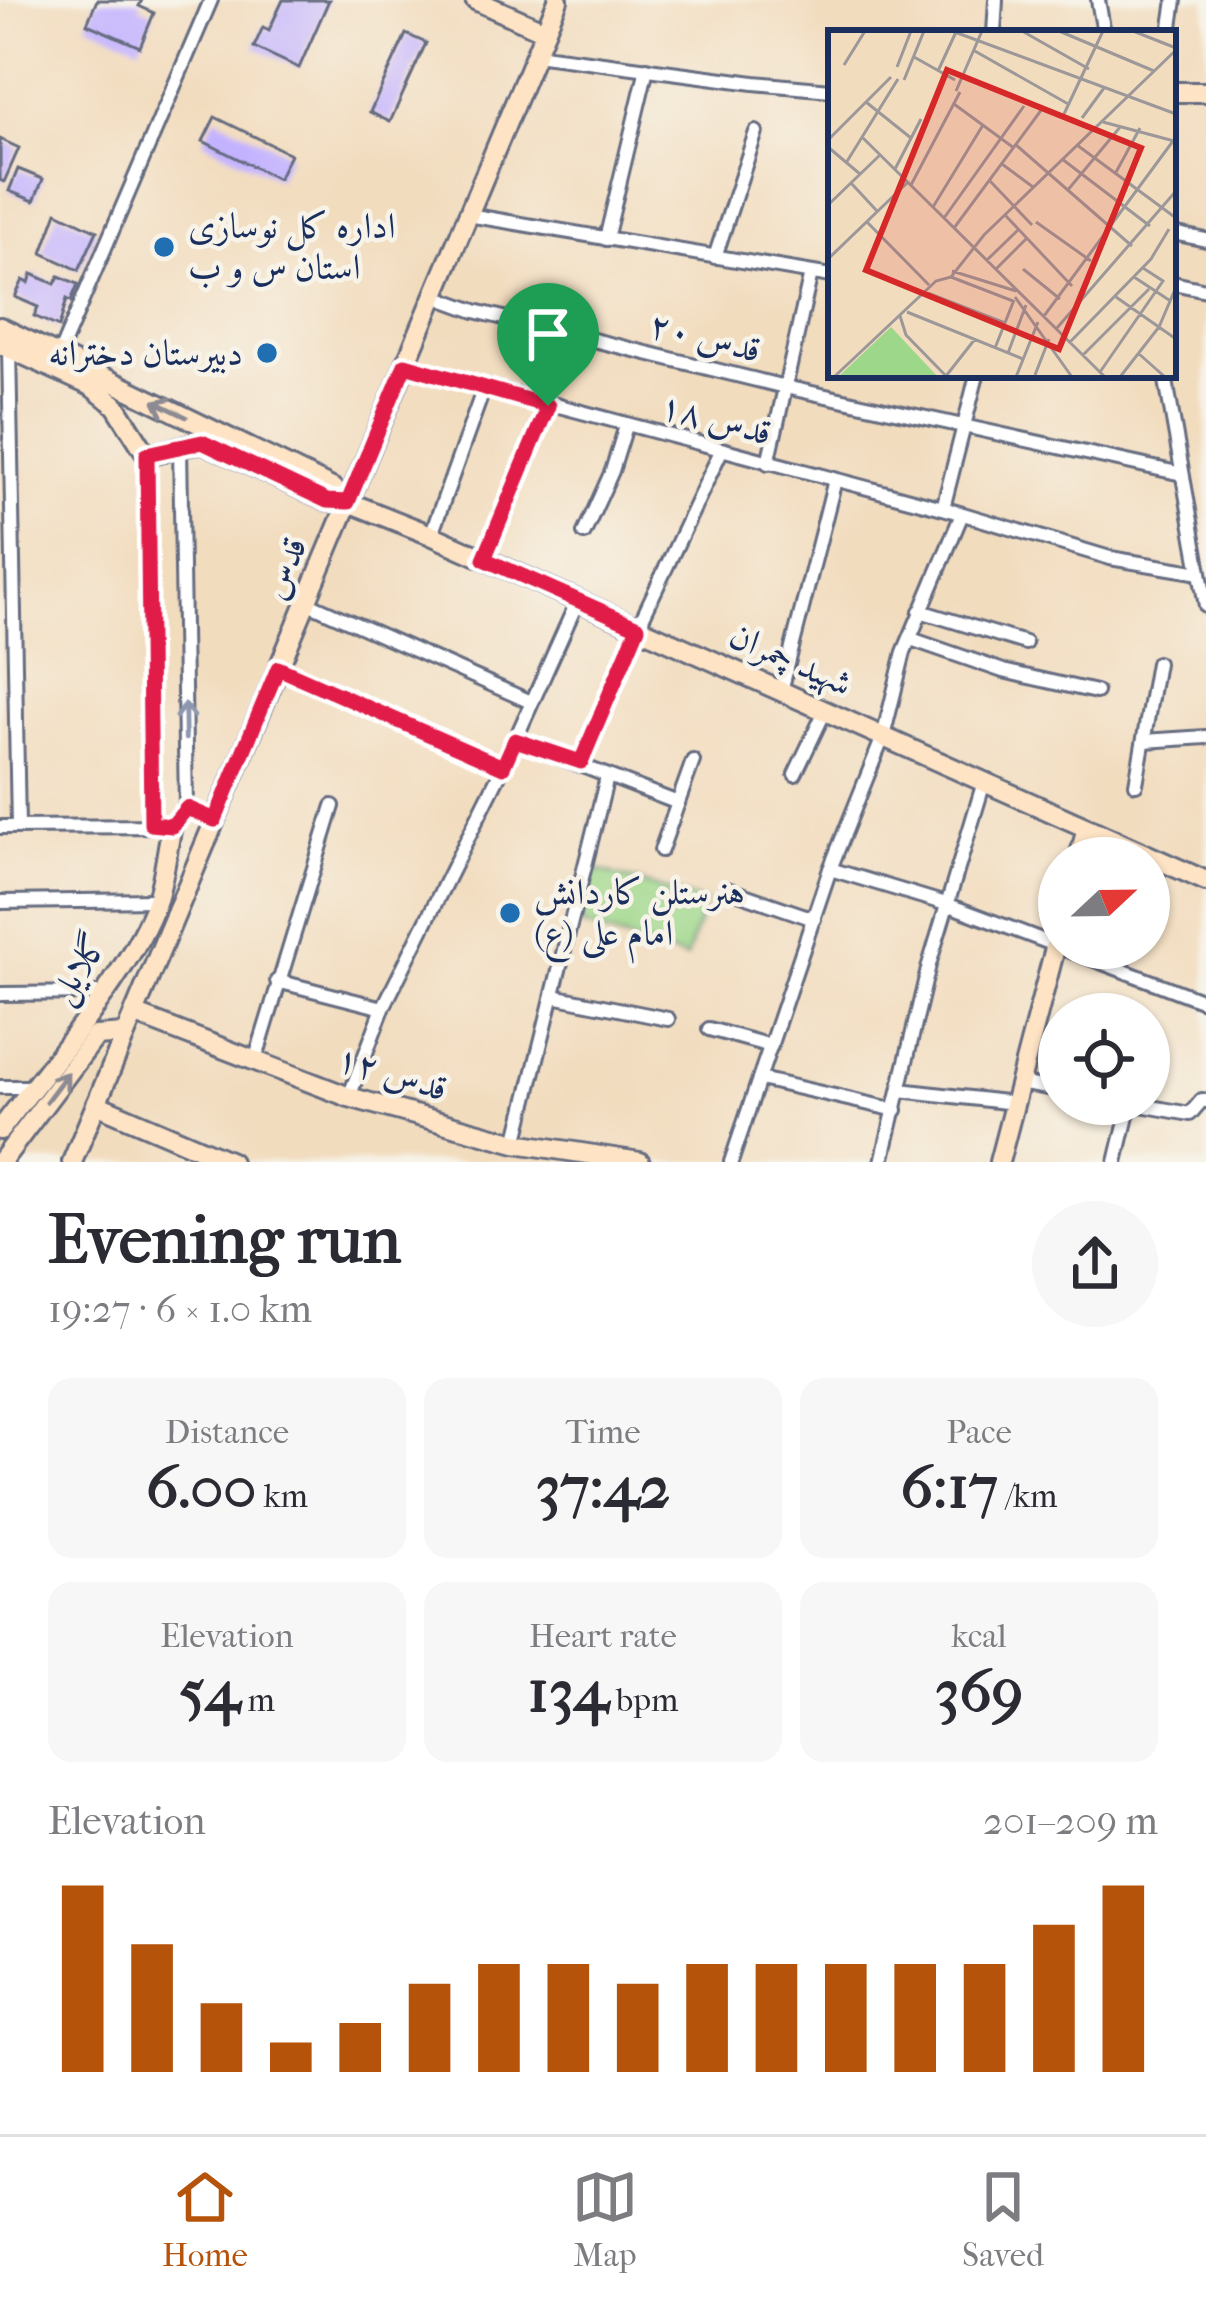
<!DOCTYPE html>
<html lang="en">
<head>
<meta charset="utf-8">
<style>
	body { margin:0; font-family:"IM FELL French Canon",Amiri,serif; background:#f7f7f7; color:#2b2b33; height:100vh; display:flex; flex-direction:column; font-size:45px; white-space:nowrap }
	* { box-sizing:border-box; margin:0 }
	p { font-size:39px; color:#7c7c81 }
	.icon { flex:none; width:66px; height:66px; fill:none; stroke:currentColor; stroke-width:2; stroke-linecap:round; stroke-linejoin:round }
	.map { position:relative; height:1162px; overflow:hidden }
	.details { display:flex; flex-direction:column; background:#fff; flex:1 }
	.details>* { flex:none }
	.needle { width:78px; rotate:68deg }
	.tools { position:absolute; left:1038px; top:837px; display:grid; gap:24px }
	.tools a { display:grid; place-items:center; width:132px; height:132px; border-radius:50%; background:#fff; box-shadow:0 3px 9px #0004; font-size:60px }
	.pin { position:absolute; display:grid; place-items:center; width:102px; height:102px; color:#fff; margin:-123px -51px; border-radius:50% 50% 50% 0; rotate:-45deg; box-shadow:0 0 12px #0007 }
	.pin .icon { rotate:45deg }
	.round { display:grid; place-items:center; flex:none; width:126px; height:126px; border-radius:63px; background:#f7f7f7 }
	.head { display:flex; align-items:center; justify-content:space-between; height:204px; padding:0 48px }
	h1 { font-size:66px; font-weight:800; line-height:90px }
	.stats { display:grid; grid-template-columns:repeat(3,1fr); gap:18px; height:204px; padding:12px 48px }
	.stats div { display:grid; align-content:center; border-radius:24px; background:#f7f7f7; text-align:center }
	.stats b { font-size:60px; font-weight:800 }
	.stats small { font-size:33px; font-weight:400 }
	.stats p { font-size:33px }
	.chart { height:336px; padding:24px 48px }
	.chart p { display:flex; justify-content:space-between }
	.chart svg { width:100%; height:216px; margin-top:12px; stroke:#b45309; stroke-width:6 }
	.tab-bar { display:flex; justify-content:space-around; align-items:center; height:168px; border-top:3px solid #e1e1e2; background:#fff; font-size:33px; color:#7c7c81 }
	.tab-bar a { display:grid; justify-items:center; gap:6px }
	.tab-bar .selected { color:#b45309 }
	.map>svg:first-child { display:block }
</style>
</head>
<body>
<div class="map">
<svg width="1206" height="1162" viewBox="0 0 1206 1162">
	<rect width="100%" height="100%" fill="#f7f3e8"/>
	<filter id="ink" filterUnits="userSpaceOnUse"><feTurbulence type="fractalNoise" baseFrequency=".00833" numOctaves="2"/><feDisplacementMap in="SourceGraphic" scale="24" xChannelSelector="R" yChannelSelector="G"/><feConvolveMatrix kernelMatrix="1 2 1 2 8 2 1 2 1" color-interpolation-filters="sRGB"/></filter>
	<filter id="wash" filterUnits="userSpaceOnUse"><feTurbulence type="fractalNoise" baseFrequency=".004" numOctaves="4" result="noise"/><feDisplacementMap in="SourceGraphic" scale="48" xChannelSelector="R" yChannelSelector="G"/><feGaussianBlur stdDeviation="2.7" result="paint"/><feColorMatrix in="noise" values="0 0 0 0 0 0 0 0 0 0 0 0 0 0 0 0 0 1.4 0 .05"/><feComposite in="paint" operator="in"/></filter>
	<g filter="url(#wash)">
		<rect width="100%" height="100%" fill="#f2dcbe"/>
		<!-- green -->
		<polygon fill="#9dd789" stroke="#5c8374" stroke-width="3" points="594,869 705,902 686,958 581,925"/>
		<g id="blocks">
			<!-- building -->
			<g fill="#c3b2ff">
				<polygon points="97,0 142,0 139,6 154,13 140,47 87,24"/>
				<polygon points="283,0 329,0 299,68 254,47 263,27 269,30"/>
				<polygon points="406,34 426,43 390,122 370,112"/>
				<polygon points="215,117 290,154 278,179 203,141"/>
				<polygon points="0,139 19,148 4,182 0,180"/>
				<polygon points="18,169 43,179 34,201 9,191"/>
				<polygon points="57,212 97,231 79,270 42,253"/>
				<polygon points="32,274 55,284 59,276 78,284 71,301 67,299 59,327 34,316 38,307 15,297 23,280 29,283"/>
			</g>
		</g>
	</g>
	<g filter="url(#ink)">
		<use href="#blocks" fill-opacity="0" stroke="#666c80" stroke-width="3"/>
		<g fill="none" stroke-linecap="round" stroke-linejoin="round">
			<!-- street casing -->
			<g stroke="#666c80" stroke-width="18">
				<g id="street">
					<polyline points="1098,0 1104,33"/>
					<polyline points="994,33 996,0"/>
					<polyline points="1170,33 1175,0"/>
					<polyline points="535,54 754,83 831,90"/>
					<polyline points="468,215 831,276"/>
					<polyline points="1173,233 1206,240"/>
					<polyline points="606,239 647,68"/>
					<polyline points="715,257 756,132"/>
					<polyline points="1173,283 1206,290"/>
					<polyline points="434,296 475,311 785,387 1182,474"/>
					<polyline points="9,348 18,826"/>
					<polyline points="59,355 211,0"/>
					<polyline points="405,365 943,508 1110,558 1200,573"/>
					<polyline points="1165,375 1206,606"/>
					<polyline points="180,447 186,808 215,820"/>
					<polyline points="147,455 151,824"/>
					<polyline points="768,463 811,273"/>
					<polyline points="943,508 977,375"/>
					<polyline points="584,533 612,471 626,426"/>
					<polyline points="431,535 484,388"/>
					<polyline points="485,559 548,406"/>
					<polyline points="306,602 531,702"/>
					<polyline points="920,611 1025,643"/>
					<polyline points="911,639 1003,671 1096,692"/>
					<polyline points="278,668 503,767"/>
					<polyline points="781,691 835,480"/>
					<polyline points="515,740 678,803"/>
					<polyline points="1144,741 1206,737"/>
					<polyline points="581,762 638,627 721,451"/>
					<polyline points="795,774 825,711"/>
					<polyline points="1136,784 1157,663"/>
					<polyline points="0,827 172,826 186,808"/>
					<polyline points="661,850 693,761"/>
					<polyline points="830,869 946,904 1058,946"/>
					<polyline points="727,889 814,919"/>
					<polyline points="0,902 156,900"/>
					<polyline points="1063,948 1206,1002"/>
					<polyline points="277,981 383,1008"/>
					<polyline points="0,994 102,993"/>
					<polyline points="553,996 668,1019"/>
					<polyline points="709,1029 771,1046"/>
					<polyline points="255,1061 333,806"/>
					<polyline points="760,1079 896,1110"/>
					<polyline points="1019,1083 1059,1090"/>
					<polyline points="0,1087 33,1087"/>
					<polyline points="900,1090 1014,1103"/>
					<polyline points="349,1097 383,1008 503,767 578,600"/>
					<polyline points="1135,1104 1190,1114 1202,1100 1206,1101"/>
					<polyline points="516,1143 607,777"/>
					<polyline points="731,1162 830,869 883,737 904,652 962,514"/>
					<polyline points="882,1162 929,965 984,782"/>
					<polyline points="1116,1162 1130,1104"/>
				</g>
			</g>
			<!-- secondary casing -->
			<g stroke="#666c80" stroke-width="24">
				<g id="secondary">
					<polyline points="475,0 545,31"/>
					<polyline points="1173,92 1206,92"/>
					<polyline points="0,327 332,488 348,502 431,535 1206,881"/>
					<polyline points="0,344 91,386 116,406 147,455 202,442 327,501 348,502"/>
					<polyline points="1079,858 1087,828"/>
					<polyline points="134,1014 349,1097 516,1143 640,1162"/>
					<polyline points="96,1104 231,1162"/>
					<path d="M0,1130C47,1068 126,978 154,908C164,883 166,852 172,826"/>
					<polyline points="1,1162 96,1036 125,1034"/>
					<polyline points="72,1162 558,0"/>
					<polyline points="999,1162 1059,933"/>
				</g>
			</g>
			<!-- street -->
			<use href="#street" stroke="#fff" stroke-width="12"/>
			<!-- secondary -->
			<use href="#secondary" stroke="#fee4c5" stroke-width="18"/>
		</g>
		<!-- one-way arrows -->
		<defs><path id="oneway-shaft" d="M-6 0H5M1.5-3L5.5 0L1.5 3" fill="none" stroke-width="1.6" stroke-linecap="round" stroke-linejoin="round" transform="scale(3)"/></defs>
		<g stroke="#8c8a92">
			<use href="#oneway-shaft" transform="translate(170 409) rotate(-154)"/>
			<use href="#oneway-shaft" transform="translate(57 1087) rotate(-53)"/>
		</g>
		<use stroke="#8d97ae" href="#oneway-shaft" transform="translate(185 721) rotate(-91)"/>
	</g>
	<g fill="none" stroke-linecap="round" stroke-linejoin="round" filter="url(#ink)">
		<!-- route casing -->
		<g stroke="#fff" stroke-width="24">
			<polygon id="route" points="405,365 548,406 484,559 638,627 581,762 515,740 503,767 278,668 215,820 187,808 172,826 151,824 147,454 202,442 327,501 348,502"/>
		</g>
		<!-- route -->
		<use href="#route" stroke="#e11d48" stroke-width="15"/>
	</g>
	<!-- markers -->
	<g fill="#1f6fb2" stroke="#f7f3e8" stroke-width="4.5">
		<circle cx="164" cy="247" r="12"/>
		<circle cx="267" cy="353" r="12"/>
		<circle cx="510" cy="913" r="12"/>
	</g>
	<g text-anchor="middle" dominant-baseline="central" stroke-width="9" stroke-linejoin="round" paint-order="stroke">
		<!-- poi labels -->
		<g font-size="36" fill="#1b2f5e" stroke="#f7f3e8" text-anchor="start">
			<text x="188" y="226">اداره کل نوسازی<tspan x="188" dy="41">استان س و ب</tspan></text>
			<text x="243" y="353" text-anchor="end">دبیرستان دخترانه</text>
			<text x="534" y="892">هنرستلن کاردانش<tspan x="534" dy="41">امام علی (ع)</tspan></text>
		</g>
		<!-- street labels -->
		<g font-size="36" fill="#1b2f5e" stroke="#f7f3e8">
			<text transform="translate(705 337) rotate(14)">قدس ۲۰</text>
			<text transform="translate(716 419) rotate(15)">قدس ۱۸</text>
			<text transform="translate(284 568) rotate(-67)">قدس</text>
			<text transform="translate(791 659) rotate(24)">شهید چمران</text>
			<text transform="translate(78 968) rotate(-56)">گلایل</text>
			<text transform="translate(392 1073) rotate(17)">قدس ۱۲</text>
		</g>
	</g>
	<!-- overview -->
	<g transform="translate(828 30)">
		<rect width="348" height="348" fill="#f2dcbe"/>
		<path d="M63,297L110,347H10Z" fill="#9dd789"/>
		<path fill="none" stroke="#9c9798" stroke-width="3" d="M124,1L348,84M194,1L261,39M231,1L326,41M305,1L348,18M145,20L242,75M86,27L127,50M16,35L37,1M69,37L83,1M110,41L128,2M76,50L96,1M128,61L154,1M38,72L83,108M126,74L186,118M236,84L275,1M254,88L276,58M275,92L346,111M35,108L277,347M0,110L63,47M188,115L304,216M249,115L348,188M0,117L32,144M234,129L322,196M18,133L70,49M174,134L205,157M67,139L93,89M287,144L312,98M162,151L204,195M23,153L49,181M83,155L132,62M239,161L293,96M0,175L52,125M105,177L155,95M177,185L244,256M116,188L196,76M39,192L101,255M208,192L263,231M126,198L214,79M0,229L80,152M159,230L191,199M168,239L199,208M195,239L232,269M124,241L188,261M123,247L185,271M306,247L341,270M97,262L177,293M187,267L244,347M288,267L348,309M79,282L195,329M72,286L78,305L119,347M216,286L345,111M228,299L348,161M242,312L323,229L341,199M167,318L186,270M180,323L198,275M310,323L337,347M255,325L321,259M272,342L335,251L315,238M207,345L221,309M118,346L147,309M6,347L108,251L123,247L156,205L348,20M188,347L210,292M292,347L331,297L348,257"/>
		<path fill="#d62828" fill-opacity="0.15" stroke="#d62828" stroke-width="6" d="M119,40L313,118L231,319L38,240Z"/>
		<rect width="348" height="348" fill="none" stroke="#1b2f5e" stroke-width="6"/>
	</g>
</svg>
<div class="tools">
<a><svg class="needle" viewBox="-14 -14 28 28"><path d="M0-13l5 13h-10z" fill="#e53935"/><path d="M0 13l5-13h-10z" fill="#7c7c81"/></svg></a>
<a><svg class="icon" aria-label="locate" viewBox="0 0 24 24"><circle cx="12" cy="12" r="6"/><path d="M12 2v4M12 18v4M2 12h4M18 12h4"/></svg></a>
</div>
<div class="pin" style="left:548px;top:406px;background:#1e9e55"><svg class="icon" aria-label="arrive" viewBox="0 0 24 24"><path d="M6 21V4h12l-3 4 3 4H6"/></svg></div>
</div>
<section class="details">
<div class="head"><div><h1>Evening run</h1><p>19:27 · 6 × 1.0 km</p></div><a class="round"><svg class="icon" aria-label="share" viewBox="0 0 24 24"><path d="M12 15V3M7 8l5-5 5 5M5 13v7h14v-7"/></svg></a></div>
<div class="stats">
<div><p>Distance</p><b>6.00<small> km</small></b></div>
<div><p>Time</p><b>37:42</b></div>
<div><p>Pace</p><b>6:17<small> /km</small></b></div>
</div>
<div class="stats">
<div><p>Elevation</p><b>54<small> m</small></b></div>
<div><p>Heart rate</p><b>134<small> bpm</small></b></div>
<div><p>kcal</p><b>369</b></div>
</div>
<div class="chart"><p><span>Elevation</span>201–209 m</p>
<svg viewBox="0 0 160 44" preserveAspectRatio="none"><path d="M5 44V6M15 44V18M25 44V30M35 44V38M45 44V34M55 44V26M65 44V22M75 44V22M85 44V26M95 44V22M105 44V22M115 44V22M125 44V22M135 44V22M145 44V14M155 44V6"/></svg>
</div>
</section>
<nav class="tab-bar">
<a class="selected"><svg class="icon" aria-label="home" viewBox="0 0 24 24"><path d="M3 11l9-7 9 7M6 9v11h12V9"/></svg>Home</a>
<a><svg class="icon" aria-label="map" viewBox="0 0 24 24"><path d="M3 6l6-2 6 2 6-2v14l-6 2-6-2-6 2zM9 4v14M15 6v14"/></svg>Map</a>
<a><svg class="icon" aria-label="saved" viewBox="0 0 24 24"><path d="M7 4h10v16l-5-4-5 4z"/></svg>Saved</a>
</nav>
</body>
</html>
